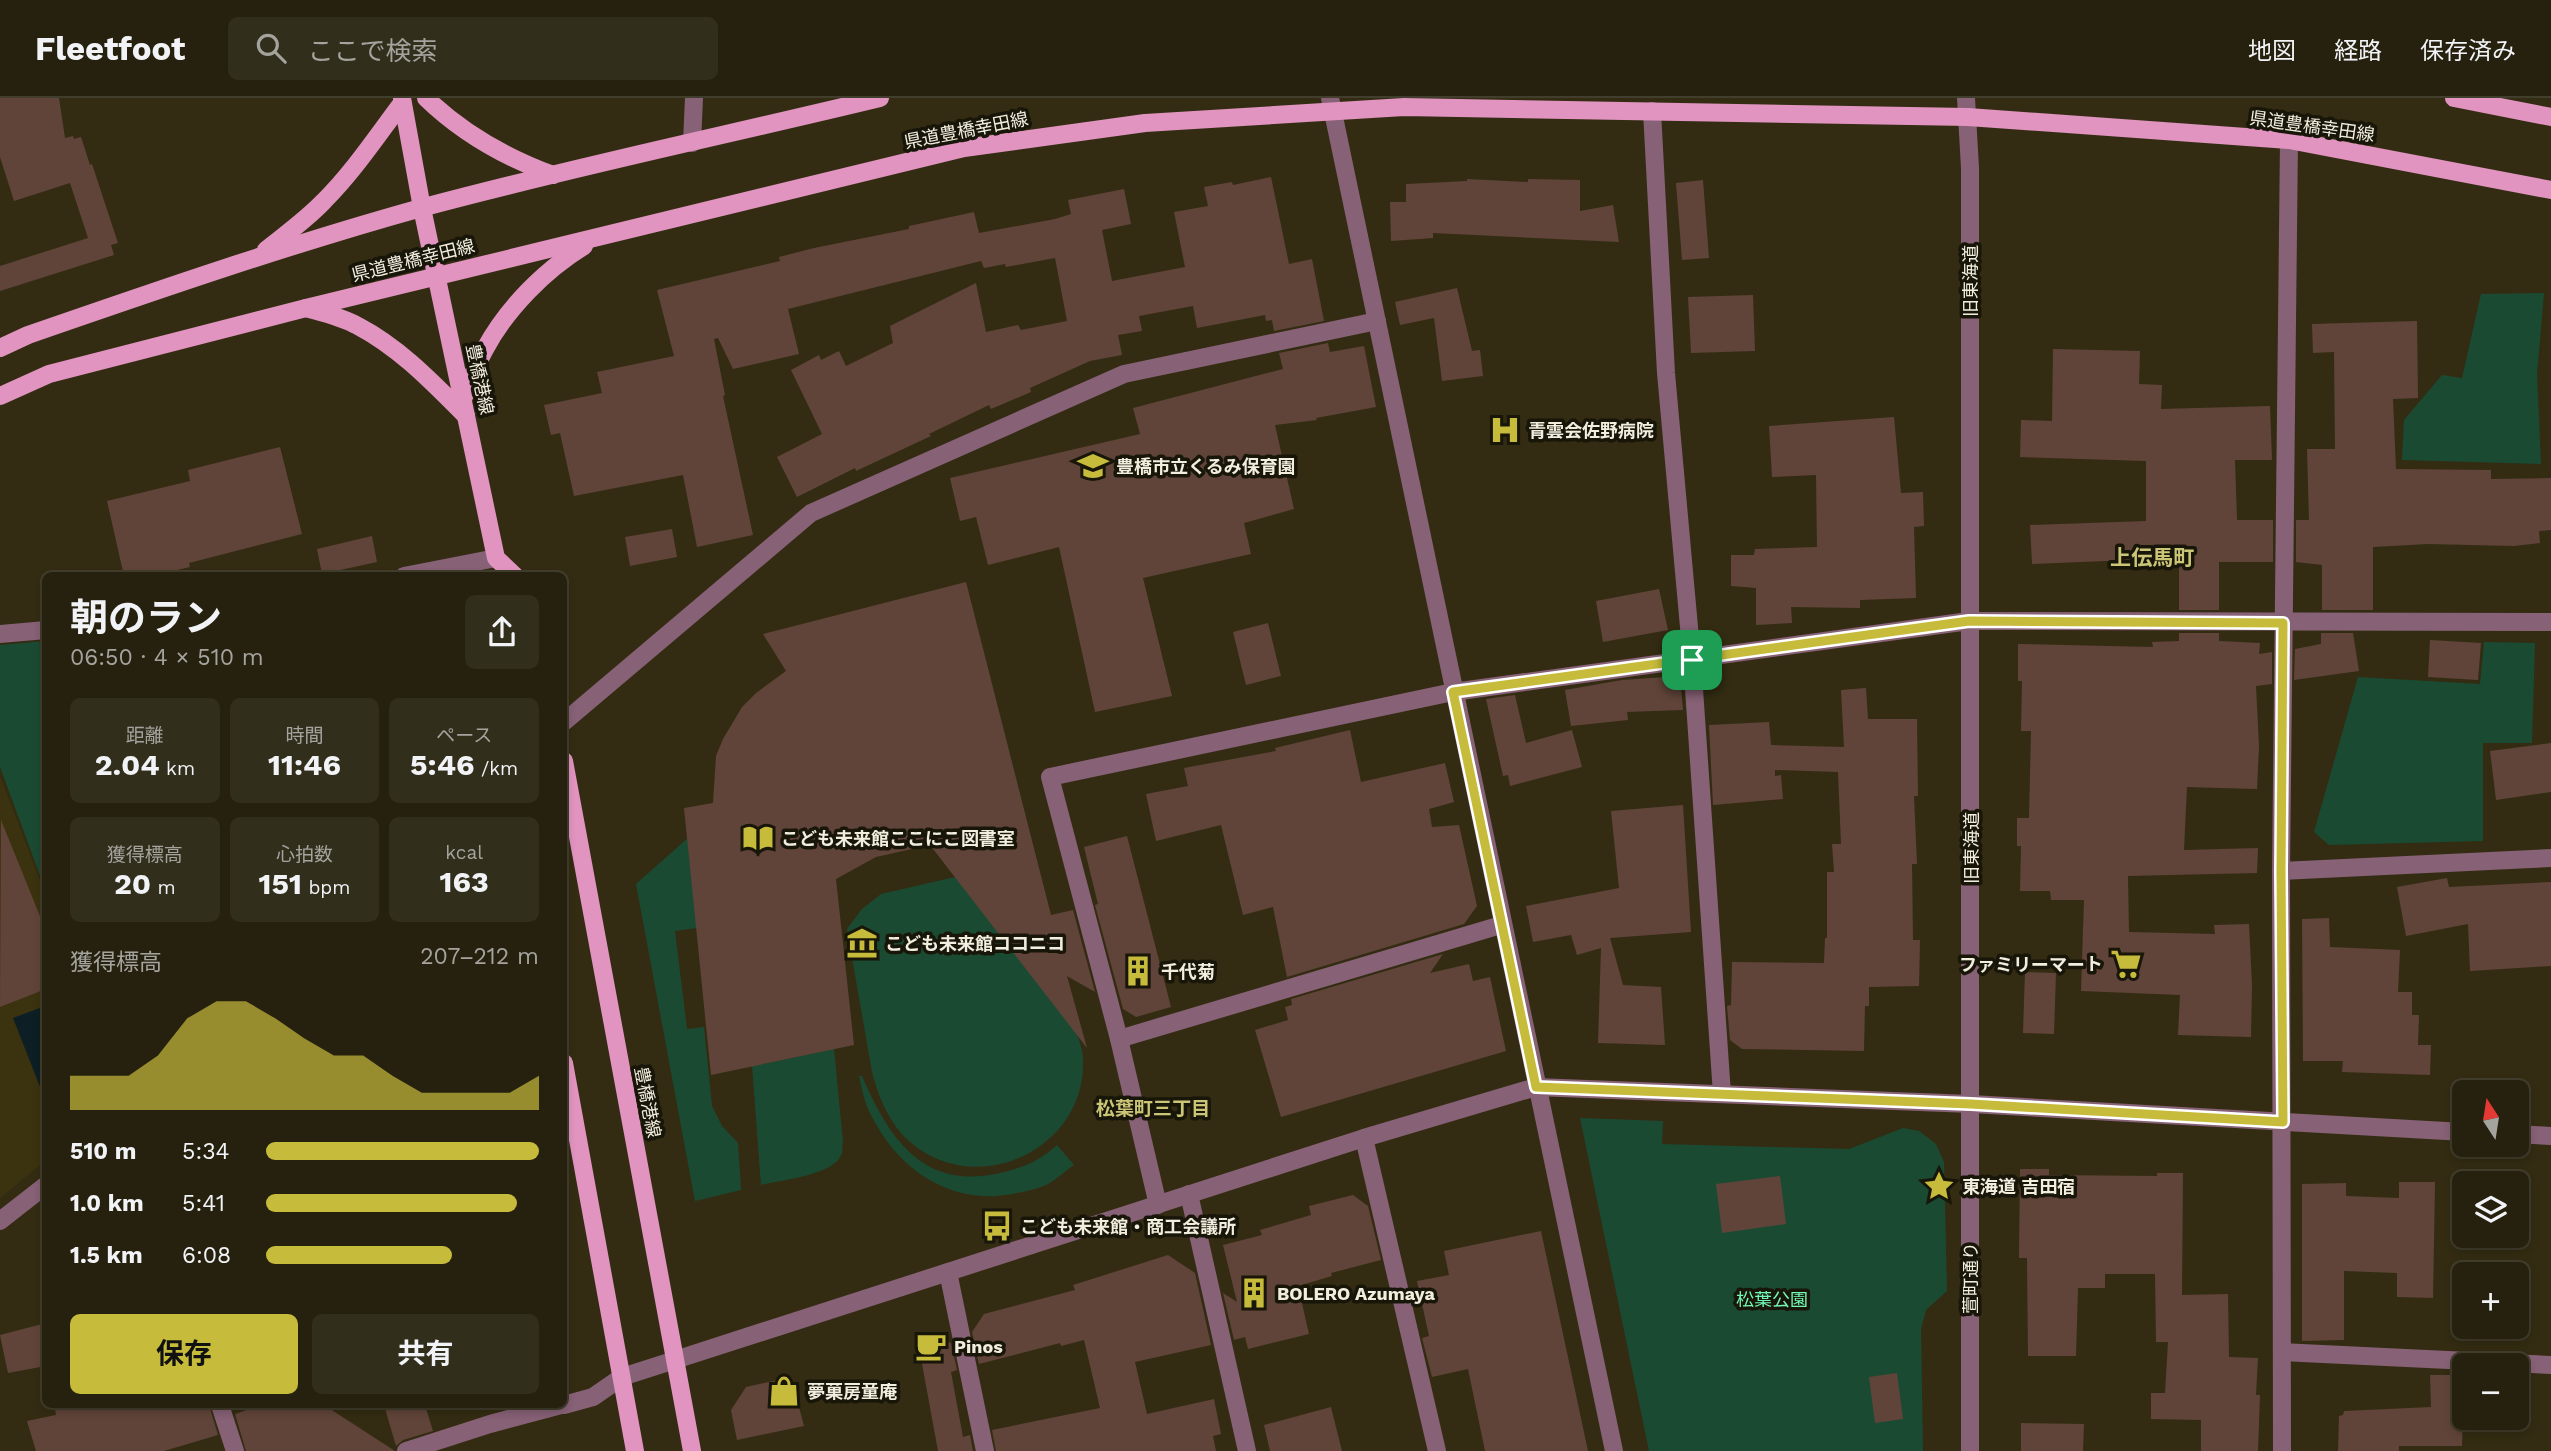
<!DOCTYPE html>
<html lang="ja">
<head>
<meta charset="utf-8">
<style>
	body { margin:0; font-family:"Work Sans","Noto Sans JP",sans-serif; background:#322e1c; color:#f1f3f6; height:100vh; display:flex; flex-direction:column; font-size:26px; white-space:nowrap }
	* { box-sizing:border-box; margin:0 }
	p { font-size:23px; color:#a4a39e }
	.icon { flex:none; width:38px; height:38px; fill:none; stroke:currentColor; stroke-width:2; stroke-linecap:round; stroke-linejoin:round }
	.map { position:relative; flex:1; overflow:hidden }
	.sheet { position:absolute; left:42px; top:474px; width:525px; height:836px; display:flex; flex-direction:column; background:#26210e; border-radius:10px; box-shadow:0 4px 10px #0003,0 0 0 2px #423e2e }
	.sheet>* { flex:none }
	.needle { width:46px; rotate:348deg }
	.tools { position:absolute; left:2452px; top:982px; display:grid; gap:14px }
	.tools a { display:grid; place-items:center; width:77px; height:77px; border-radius:10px; background:#26210e; box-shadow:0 4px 10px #0003,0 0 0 2px #423e2e; font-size:35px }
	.pin { position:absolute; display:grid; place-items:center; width:60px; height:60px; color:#fff; margin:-30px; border-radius:14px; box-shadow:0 4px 10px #0006 }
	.round { display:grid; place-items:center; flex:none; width:74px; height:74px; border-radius:10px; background:#322e1c }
	.overview { display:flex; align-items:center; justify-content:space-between; height:119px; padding:0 28px }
	h1 { font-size:38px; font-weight:700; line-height:52px }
	.metrics { display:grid; grid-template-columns:repeat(3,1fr); gap:10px; height:119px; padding:7px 28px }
	.metrics div { display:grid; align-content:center; border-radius:10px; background:#322e1c; text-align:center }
	.metrics b { font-size:30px; font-weight:700 }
	.metrics small { font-size:19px; font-weight:400 }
	.metrics p { font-size:19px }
	.chart { height:196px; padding:14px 28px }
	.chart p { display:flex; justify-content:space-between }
	.chart svg { width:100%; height:126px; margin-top:7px; fill:#c7bb3c; opacity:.7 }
	.primary-button { display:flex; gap:14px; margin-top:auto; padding:14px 28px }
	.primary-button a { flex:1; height:80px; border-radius:10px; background:#c7bb3c; color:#111; font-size:28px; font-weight:700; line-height:80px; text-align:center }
	.primary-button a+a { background:#322e1c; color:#f1f3f6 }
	ul { padding:0 28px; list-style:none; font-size:23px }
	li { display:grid; grid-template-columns:112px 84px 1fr; align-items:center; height:52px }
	li i { height:18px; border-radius:9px; background:#c7bb3c }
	header { display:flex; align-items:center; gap:42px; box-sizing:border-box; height:98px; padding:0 35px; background:#26210e; border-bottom:2px solid #423e2e }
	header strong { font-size:33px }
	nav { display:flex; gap:38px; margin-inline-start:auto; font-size:24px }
	.search { width:490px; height:63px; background:#322e1c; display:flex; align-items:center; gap:18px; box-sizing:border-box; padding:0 24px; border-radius:10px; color:#a4a39e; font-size:26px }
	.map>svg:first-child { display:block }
</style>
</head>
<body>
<header>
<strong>Fleetfoot</strong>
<div class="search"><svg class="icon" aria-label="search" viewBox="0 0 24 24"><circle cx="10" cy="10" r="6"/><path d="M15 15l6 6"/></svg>ここで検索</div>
<nav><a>地図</a><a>経路</a><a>保存済み</a></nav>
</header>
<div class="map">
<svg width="2551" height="1353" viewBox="0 0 2551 1353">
	<rect width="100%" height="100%" fill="#332c12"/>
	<!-- built -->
	<polygon fill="#3b320f" points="0,678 46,798 45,1063 0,1100"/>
	<!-- green -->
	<g fill="#1b4a33">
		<polygon points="2544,195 2537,276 2541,366 2402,362 2404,322 2442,277 2462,280 2481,196"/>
		<polygon points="45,543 46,543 45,791 0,669 0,547"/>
		<polygon points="2484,544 2535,545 2532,645 2483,645 2483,743 2329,747 2314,734 2358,579 2480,586"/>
		<polygon points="688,740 697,830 675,833 687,931 704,929 712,1008 722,1028 738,1045 741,1092 695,1103 636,786"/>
		<path d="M955,779C980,806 1005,833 1030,861C1042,873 1057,886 1066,900C1072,909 1074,924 1077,935C1079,943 1083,952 1083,961C1087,1051 976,1103 909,1043C889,1025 879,1000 872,974L847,831L862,811L881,796Z"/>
		<path d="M834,951L843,1044C842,1048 843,1052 842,1055C836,1077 781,1082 761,1087L752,968Z"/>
		<path d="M859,978H862C889,1040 923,1093 1000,1075C1022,1070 1040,1063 1057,1047L1074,1067C1065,1073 1057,1081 1048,1086C1038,1091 1027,1093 1017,1095C954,1109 901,1075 872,1019C865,1007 862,992 859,978Z"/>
		<polygon points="1580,1020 1663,1023 1662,1046 1849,1051 1903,1030 1919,1033 1936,1046 1944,1064 1947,1193 1926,1212 1921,1231 1923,1353 1649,1353"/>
	</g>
	<!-- water -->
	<polygon fill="#0d1f24" points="45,908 46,998 44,999 13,920"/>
	<!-- building -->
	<g fill="#604439">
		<polygon points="0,0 59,0 65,40 73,38 74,41 81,39 90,67 92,66 118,145 111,147 114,157 0,193 0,168 88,140 70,85 14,103 0,59"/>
		<polygon points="1271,79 1289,166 1312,161 1324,223 1274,233 1272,222 1266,223 1265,217 1197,230 1193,208 1139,218 1142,233 1118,237 1122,257 1090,263 1030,290 1031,294 991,311 989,307 929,336 931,338 856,373 855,370 797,399 777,359 822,336 791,272 819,257 821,262 839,253 846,268 893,245 890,228 976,185 986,234 1018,227 1021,232 1067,223 1055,160 1006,169 1005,166 984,170 981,163 788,211 799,256 733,271 718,240 714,241 725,297 723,298 753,437 697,449 683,377 574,398 560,335 551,337 544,307 602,295 597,274 674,258 657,192 780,163 779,159 814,150 909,131 909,128 974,114 979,135 1055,121 1071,116 1068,102 1124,91 1131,126 1102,132 1112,183 1185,169 1174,114 1208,108 1204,89 1232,84 1233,87"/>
		<polygon points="1467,81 1528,84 1528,81 1580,82 1580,113 1613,107 1619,144 1433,135 1433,140 1391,143 1390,104 1406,104 1406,86 1467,83"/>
		<polygon points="1703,82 1709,160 1682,162 1676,85"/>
		<polygon points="1457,190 1472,253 1480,252 1483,278 1442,283 1434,220 1400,227 1395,204"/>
		<polygon points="1753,197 1755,253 1691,255 1688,199"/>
		<polygon points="2417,223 2418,300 2393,301 2396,371 2491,372 2491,381 2551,380 2551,432 2539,433 2540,445 2514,448 2428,446 2373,449 2373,512 2322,512 2322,467 2296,464 2296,422 2309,422 2307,351 2335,351 2334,254 2313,255 2312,226"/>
		<polygon points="1328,245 1330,254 1364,248 1376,309 1316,320 1317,322 1275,327 1294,411 1244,425 1251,456 1143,480 1172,598 1095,614 1059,449 988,467 976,419 960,423 950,380 1140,336 1133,310 1283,271 1279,255"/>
		<polygon points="2053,251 2140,253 2139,286 2162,287 2161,311 2270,308 2272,362 2235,362 2237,422 2273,422 2273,464 2219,464 2219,512 2179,512 2179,459 2132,466 2131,462 2032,466 2030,427 2146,423 2146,363 2020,359 2021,322 2052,323"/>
		<polygon points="1894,319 1901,395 1923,394 1924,428 1914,429 1916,500 1860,502 1860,510 1791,509 1792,525 1756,527 1756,490 1731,488 1731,457 1754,457 1755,451 1817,449 1816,377 1772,379 1769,328"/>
		<polygon points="280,349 302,436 189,465 190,469 152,478 124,478 107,403 190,383 188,372"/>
		<polygon points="672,431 677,459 630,468 625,439"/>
		<polygon points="372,438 377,464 322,476 317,451"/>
		<polygon points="966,484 1051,817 1073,812 1095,894 1067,878 1087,950 930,747 876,759 836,781 854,947 711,977 684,710 713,705 716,658 723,641 742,609 756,595 786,573 763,536"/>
		<polygon points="1659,491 1668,532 1603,544 1596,503"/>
		<polygon points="1268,525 1281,578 1246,587 1233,534"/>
		<polygon points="2179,535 2219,535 2219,543 2260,545 2259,556 2272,554 2272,586 2256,588 2259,648 2257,691 2187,689 2184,752 2258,750 2257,775 2128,778 2129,834 2215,836 2214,827 2249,826 2252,887 2251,939 2178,937 2180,897 2081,893 2084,802 2051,802 2050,793 2020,793 2021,748 2017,748 2017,720 2029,720 2031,633 2021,633 2022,583 2018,583 2018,546 2153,549 2152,544 2179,543"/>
		<polygon points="2321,535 2353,535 2359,573 2294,582 2295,551 2321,546"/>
		<polygon points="2430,542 2481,545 2478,582 2428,579"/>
		<polygon points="1680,578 1683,612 1627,614 1628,622 1571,628 1565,592 1622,582"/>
		<polygon points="1866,590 1868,621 1917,621 1918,698 1914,698 1917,766 1912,766 1913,842 1920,842 1919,888 1869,889 1869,908 1865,908 1864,953 1742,951 1730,942 1727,908 1731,907 1732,864 1824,865 1825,840 1827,840 1827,774 1834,774 1832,746 1841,746 1838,674 1775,672 1775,678 1781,677 1783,701 1713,707 1709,627 1769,624 1771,647 1844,649 1841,592"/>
		<polygon points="1515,597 1526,645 1572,632 1582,669 1510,688 1508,677 1503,678 1486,601"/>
		<polygon points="1350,632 1361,684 1445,665 1454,704 1429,711 1432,729 1459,727 1477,808 1464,826 1287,879 1273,809 1243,817 1221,727 1156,743 1146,696 1188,688 1184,670 1276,653 1275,650"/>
		<polygon points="2551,645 2551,694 2496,702 2490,653"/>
		<polygon points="1683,707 1691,834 1610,840 1623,887 1661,889 1665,947 1598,945 1601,850 1577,857 1571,837 1533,844 1526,808 1619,790 1611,713"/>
		<polygon points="1,722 46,833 46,891 0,909"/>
		<polygon points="1127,738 1171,909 1136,919 1123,911 1095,807 1098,806 1084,749"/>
		<polygon points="2447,780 2449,789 2551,784 2551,868 2470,873 2468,826 2406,838 2397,789"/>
		<polygon points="2329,820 2330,849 2400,852 2398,894 2412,894 2412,917 2419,917 2418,947 2431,947 2430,977 2342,974 2343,963 2303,963 2302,821"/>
		<polygon points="1443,856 1430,875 1469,866 1473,883 1490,879 1506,953 1281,1019 1255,932 1288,922 1285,909 1292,907 1291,901"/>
		<polygon points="2025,874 2056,875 2054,936 2023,935"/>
		<polygon points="2020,1071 2049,1071 2049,1077 2157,1078 2157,1075 2183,1075 2182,1197 2228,1196 2229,1259 2258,1260 2256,1297 2260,1297 2258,1353 2201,1353 2201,1322 2151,1321 2151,1295 2165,1295 2168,1244 2156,1244 2155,1176 2105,1176 2105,1190 2078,1190 2076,1258 2028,1258 2027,1160 2019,1160"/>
		<polygon points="1780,1078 1786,1126 1722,1135 1716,1086"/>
		<polygon points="2399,1084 2435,1084 2433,1200 2397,1199 2397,1175 2344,1173 2344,1242 2302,1243 2302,1086 2346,1085 2346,1098 2399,1100"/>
		<polygon points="1353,1097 1368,1108 1381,1162 1331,1175 1332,1178 1298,1188 1309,1236 1248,1251 1245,1239 1234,1242 1223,1195 1237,1204 1223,1147 1262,1137 1260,1132 1311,1117 1309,1108"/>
		<polygon points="1541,1133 1588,1353 1485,1353 1468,1271 1432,1279 1422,1240 1429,1238 1417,1183 1449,1177 1444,1153"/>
		<polygon points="1168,1157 1195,1175 1211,1247 1135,1264 1147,1316 1214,1301 1221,1336 1213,1338 1216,1353 996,1353 992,1332 1100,1310 1084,1242 1061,1248 1060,1245 979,1266 972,1234 984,1216 1075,1192 1073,1187"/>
		<polygon points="46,1225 46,1268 8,1275 0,1237"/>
		<polygon points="934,1240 951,1245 957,1272 951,1274 963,1339 970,1337 973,1353 938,1353 918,1244"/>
		<polygon points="1897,1275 1903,1321 1875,1325 1869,1279"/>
		<polygon points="2430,1277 2464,1277 2462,1348 2399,1348 2399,1353 2338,1353 2339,1318 2343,1317 2344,1313 2431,1309"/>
		<polygon points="791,1279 804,1328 737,1342 731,1312 746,1289"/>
		<polygon points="70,1307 209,1307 218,1337 164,1353 36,1353 27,1323 56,1317 55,1311"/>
		<polygon points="261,1307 324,1307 395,1353 246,1353 235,1316"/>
		<polygon points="384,1307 425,1307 433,1333 403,1342 396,1348"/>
		<polygon points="1331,1309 1342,1353 1270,1353 1264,1327"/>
		<polygon points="2021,1325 2084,1326 2083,1353 2021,1353"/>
	</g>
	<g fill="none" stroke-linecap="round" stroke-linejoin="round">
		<!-- minor -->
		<g stroke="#876176" stroke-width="18">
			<polyline points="1330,0 1614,1353"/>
			<polyline points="1966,0 1970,70 1970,1353"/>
			<polyline points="1652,13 1666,275 1692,562 1722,996"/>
			<polyline points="692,45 694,0"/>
			<polyline points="404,478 496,460"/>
			<polyline points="0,536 46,532"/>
			<polyline points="564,624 811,415 1124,276 1377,223"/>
			<polyline points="2281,773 2551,760"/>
			<polyline points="1119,941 1501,827"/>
			<polyline points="2516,1036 2551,1038"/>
			<polyline points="1364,1040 1437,1353"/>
			<polyline points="1189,1096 1247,1353"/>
			<polyline points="1158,1107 1119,941 1050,679 1453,594 1969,523 2551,524"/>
			<polyline points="0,1123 46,1087"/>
			<polyline points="948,1174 985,1353"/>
			<polyline points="2282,1254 2551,1267"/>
			<polyline points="220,1307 235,1353"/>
			<polyline points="564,1307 593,1299 622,1279 675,1262 1364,1040 1536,989 1971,1006 2464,1034"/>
			<polyline points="406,1353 490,1326 561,1307"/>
			<polyline points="2282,1353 2281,773 2289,42"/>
		</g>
		<!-- major -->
		<g stroke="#e094bf" stroke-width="18">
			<polyline points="402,0 422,110 496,460 515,478"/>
			<path d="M426,0C462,35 507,60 553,77"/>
			<polyline points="2454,0 2551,19"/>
			<path d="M266,152C286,136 307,121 324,103C354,73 377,38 402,5"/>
			<path d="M306,210C324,215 342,219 358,228C400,250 433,285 466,318"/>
			<path d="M0,250L28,237C158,192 288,147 421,110C573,69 727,37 880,0"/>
			<polyline points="0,298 49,276 306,210 964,50 1145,25 1404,9 1968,19 2289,42 2551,92"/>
			<path d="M463,301C470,284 476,267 485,251C507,210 545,172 584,148"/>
			<polyline points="564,663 692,1353"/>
			<polyline points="564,965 635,1353"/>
		</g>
	</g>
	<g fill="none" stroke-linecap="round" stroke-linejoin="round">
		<!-- route casing -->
		<g stroke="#fff" stroke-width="14">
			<polygon id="route" points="1969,523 2283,525 2281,773 2283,1024 1971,1006 1536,989 1453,594"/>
		</g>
		<!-- route -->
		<use href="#route" stroke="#c7bb3c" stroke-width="9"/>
	</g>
	<!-- icons -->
	<defs>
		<g id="hospital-bare" transform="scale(2.415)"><path d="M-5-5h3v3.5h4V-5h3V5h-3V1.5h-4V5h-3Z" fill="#c7bb3c" stroke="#181509" stroke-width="2.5" paint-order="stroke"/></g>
		<g id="school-bare" transform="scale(2.415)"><path d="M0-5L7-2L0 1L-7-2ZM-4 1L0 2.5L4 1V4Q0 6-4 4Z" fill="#c7bb3c" stroke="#181509" stroke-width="2.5" paint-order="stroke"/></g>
		<g id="library-bare" transform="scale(2.415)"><path d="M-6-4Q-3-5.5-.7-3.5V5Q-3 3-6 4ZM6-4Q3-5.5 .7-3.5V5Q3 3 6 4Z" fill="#c7bb3c" stroke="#181509" stroke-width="2.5" paint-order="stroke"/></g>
		<g id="museum-bare" transform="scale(2.415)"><path d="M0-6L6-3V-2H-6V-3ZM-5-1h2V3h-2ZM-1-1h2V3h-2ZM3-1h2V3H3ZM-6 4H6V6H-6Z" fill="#c7bb3c" stroke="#181509" stroke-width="2.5" paint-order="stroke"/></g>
		<g id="supermarket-bare" transform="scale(2.415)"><path d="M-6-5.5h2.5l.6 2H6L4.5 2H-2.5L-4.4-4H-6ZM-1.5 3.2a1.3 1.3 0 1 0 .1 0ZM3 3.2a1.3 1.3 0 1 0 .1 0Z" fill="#c7bb3c" stroke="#181509" stroke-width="2.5" paint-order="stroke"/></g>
		<g id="building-bare" transform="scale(2.415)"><path d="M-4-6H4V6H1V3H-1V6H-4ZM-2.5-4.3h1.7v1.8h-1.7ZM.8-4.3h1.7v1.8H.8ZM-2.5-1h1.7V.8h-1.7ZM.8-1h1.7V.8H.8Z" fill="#c7bb3c" stroke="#181509" stroke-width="2.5" paint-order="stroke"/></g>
		<g id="sight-bare" transform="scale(2.415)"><path d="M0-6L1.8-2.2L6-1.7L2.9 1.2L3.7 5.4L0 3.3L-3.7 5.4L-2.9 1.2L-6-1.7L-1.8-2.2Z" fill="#c7bb3c" stroke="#181509" stroke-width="2.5" paint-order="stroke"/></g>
		<g id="bus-bare" transform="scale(2.415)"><path d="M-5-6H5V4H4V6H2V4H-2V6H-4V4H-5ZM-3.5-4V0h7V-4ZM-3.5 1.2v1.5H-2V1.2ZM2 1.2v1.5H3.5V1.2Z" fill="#c7bb3c" stroke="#181509" stroke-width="2.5" paint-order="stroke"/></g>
		<g id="cafe-bare" transform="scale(2.415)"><path d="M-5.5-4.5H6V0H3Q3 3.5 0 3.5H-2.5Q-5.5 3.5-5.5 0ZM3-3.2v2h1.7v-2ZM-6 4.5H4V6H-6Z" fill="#c7bb3c" stroke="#181509" stroke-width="2.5" paint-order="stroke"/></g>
		<g id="shop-bare" transform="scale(2.415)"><path d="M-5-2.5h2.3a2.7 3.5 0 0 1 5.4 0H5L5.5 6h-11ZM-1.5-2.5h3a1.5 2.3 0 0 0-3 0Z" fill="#c7bb3c" stroke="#181509" stroke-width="2.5" paint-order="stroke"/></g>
	</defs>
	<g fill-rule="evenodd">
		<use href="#hospital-bare" x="1505" y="332"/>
		<use href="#school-bare" x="1093" y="368"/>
		<use href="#library-bare" x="758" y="740"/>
		<use href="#museum-bare" x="862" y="845"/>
		<use href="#supermarket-bare" x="2126" y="866"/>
		<use href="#building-bare" x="1138" y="873"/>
		<use href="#sight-bare" x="1939" y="1088"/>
		<use href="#bus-bare" x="997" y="1128"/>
		<use href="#building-bare" x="1254" y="1195"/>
		<use href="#cafe-bare" x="931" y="1248"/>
		<use href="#shop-bare" x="784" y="1293"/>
	</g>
	<g text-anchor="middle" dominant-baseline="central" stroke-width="7" stroke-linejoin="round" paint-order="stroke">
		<!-- street labels -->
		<g font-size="18" fill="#f2eede" stroke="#181509">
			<text transform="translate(2312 28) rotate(8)">県道豊橋幸田線</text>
			<text transform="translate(966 32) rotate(-11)">県道豊橋幸田線</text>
			<text transform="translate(413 162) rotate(-14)">県道豊橋幸田線</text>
			<text transform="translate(1970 183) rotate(-90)">旧東海道</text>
			<text transform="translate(480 281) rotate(78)">豊橋港線</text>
			<text transform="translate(1971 750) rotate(-90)">旧東海道</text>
			<text transform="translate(648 1004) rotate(79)">豊橋港線</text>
			<text transform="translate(1970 1180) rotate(-90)">萱町通り</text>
		</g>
		<!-- poi labels -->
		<g font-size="18" font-weight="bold" fill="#f2eede" stroke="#181509" text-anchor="start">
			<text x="1528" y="332">青雲会佐野病院</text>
			<text x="1116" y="368">豊橋市立くるみ保育園</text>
			<text x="781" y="740">こども未来館ここにこ図書室</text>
			<text x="885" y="845">こども未来館ココニコ</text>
			<text x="2103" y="866" text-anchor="end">ファミリーマート</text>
			<text x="1161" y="873">千代菊</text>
			<text x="1962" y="1088">東海道 吉田宿</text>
			<text x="1020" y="1128">こども未来館・商工会議所</text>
			<text x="1277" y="1195">BOLERO Azumaya</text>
			<text x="954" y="1248">Pinos</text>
			<text x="807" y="1293">夢菓房童庵</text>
		</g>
		<!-- park labels -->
		<g font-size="18" fill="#71f9b5" stroke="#181509">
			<text x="1772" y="1201">松葉公園</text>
		</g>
		<!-- neighbourhood labels -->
		<g font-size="19" font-weight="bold" fill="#cbc576" stroke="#181509">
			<text x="1153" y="1010">松葉町三丁目</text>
		</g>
		<!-- quarter labels -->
		<g font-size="21" font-weight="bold" fill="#cbc576" stroke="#181509">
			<text x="2152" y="459">上伝馬町</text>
		</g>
	</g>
</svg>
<div class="tools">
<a><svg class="needle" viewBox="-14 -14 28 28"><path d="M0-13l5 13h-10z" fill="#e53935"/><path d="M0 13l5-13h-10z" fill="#a4a39e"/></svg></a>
<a><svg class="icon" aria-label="layers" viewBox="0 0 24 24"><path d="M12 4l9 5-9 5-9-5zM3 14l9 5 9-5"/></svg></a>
<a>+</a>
<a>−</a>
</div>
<div class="pin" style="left:1692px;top:562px;background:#1e9e55"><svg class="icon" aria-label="arrive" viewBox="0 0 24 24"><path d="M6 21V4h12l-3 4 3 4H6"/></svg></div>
<section class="sheet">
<div class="overview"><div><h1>朝のラン</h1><p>06:50 · 4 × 510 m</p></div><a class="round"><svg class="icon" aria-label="share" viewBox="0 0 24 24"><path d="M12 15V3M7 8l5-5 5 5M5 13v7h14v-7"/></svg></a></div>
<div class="metrics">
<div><p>距離</p><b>2.04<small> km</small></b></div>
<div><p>時間</p><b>11:46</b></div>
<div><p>ペース</p><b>5:46<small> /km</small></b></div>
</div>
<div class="metrics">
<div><p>獲得標高</p><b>20<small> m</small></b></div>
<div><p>心拍数</p><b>151<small> bpm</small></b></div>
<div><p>kcal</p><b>163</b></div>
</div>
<div class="chart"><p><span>獲得標高</span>207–212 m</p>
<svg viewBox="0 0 160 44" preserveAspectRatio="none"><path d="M0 44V32L10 32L20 32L30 25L40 12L50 6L60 6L70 12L80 19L90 25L100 25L110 32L120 38L130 38L140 38L150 38L160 32V44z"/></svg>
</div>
<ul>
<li><b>510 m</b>5:34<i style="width:100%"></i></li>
<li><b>1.0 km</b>5:41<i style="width:92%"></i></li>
<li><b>1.5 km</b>6:08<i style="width:68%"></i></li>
</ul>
<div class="primary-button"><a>保存</a><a>共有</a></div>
</section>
</div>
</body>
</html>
